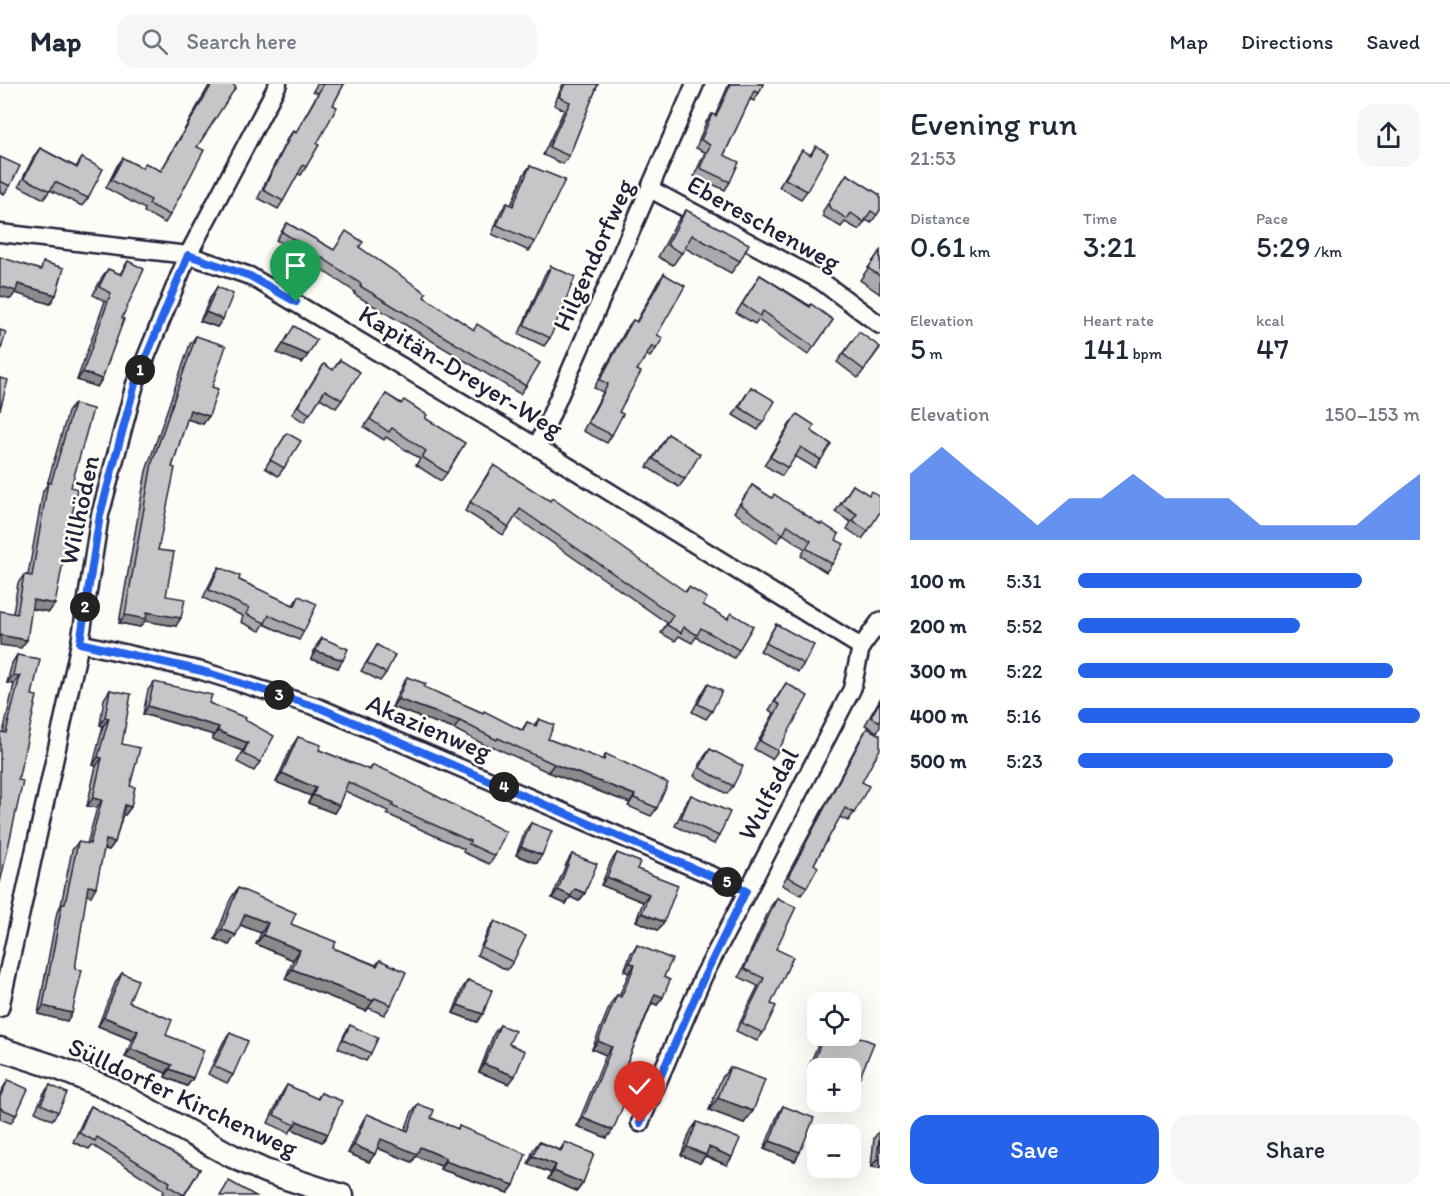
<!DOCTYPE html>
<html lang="en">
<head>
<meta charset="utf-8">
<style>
	body { margin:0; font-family:Itim,sans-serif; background:#f6f6f7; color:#1f2937; height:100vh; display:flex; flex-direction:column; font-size:22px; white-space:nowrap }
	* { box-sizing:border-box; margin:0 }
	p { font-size:20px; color:#747a83 }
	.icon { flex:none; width:33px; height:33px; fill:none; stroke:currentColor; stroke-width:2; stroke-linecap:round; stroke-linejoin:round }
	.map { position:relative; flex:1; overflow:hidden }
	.drawer { display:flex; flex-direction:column; background:#fff; width:570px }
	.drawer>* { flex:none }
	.buttons { position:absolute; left:807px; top:908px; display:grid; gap:12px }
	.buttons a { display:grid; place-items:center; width:54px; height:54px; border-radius:12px; background:#fff; box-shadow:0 6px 24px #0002; font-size:30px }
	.pin { position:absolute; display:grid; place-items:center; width:51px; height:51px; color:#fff; margin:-62px -26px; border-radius:50% 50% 50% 0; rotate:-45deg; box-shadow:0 0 6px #0007 }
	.pin .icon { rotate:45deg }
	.km { position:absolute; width:30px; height:30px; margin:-15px; border-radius:50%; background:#222; color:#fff; font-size:16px; line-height:30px; text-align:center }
	.round { display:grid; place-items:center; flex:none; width:63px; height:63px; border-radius:18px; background:#f6f6f7 }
	.overview { display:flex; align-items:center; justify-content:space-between; height:102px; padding:0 30px }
	h1 { font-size:33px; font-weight:600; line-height:45px }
	.figures { display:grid; grid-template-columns:repeat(3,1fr); gap:9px; height:102px; padding:6px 30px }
	.figures div { display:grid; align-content:center }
	.figures b { font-size:30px; font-weight:600 }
	.figures small { font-size:16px; font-weight:400 }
	.figures p { font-size:16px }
	.chart { height:168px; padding:12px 30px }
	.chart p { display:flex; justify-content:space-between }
	.chart svg { width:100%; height:108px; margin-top:6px; fill:#2563eb; opacity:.7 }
	.button { display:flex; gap:12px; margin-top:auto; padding:12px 30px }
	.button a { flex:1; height:69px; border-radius:18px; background:#2563eb; color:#fff; font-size:24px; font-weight:600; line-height:69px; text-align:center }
	.button a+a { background:#f6f6f7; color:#1f2937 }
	ul { padding:0 30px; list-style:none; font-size:20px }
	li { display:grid; grid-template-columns:96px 72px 1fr; align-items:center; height:45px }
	li i { height:15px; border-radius:8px; background:#2563eb }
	header { display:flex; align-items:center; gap:36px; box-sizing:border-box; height:84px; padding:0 30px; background:#fff; border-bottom:2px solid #e0e1e3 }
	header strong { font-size:28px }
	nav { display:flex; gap:33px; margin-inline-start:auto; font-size:21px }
	.search { width:420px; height:54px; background:#f6f6f7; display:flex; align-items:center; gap:15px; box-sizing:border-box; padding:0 21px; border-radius:18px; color:#747a83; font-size:22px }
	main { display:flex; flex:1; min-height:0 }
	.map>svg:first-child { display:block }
</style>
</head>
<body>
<header>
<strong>Map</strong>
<div class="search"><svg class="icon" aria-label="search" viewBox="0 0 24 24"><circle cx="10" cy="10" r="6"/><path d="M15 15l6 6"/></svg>Search here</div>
<nav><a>Map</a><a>Directions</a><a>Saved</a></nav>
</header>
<main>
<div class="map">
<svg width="880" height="1112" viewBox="0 0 880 1112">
	<rect width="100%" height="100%" fill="#fdfcf7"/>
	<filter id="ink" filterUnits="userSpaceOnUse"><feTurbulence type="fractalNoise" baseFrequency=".0167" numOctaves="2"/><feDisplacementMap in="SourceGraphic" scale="12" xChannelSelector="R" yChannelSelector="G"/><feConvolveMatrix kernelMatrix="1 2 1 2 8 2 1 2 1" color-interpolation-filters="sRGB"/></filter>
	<g filter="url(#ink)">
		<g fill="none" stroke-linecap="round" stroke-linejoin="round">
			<!-- street casing -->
			<g stroke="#22223b" stroke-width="21">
				<g id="street">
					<polyline points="650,105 821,197 880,241"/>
					<polyline points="0,149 188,171 250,192 537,363 861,563"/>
					<polyline points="537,363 695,0"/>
					<polyline points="80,559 202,587 320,624 746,806"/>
					<polyline points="0,924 80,559 100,431 135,300 188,171 278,0"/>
					<polyline points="640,1039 703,893 852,605 861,563 880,537"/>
				</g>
			</g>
			<!-- secondary casing -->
			<g stroke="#22223b" stroke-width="27">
				<polyline id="secondary" points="0,965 58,984 110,1005 232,1072 265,1087 342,1112"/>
			</g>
			<!-- street -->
			<use href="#street" stroke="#fdfcf7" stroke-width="16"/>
			<!-- secondary -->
			<use href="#secondary" stroke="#fdfcf7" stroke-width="22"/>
		</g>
		<!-- wall -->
		<g fill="#aaaaac" stroke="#22223b" stroke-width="1.5">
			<polygon points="210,0 232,0 197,63 170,131 165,139 144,128 145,125 106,104 117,82 123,74 142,84 145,79 161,87"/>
			<polygon points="317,0 344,0 333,21 306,83 301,91 298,90 283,117 278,125 258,114 287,55 293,47 296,48 318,9 313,7"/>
			<polygon points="563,0 598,0 569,72 563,80 543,71 564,26 554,21"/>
			<polygon points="729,0 763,0 759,9 754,17 750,15 724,71 730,98 725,106 694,92 705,68 696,64 706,38 712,30 715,32"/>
			<polygon points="816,62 807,107 801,115 779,103 802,66 810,71"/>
			<polygon points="40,64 76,83 82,74 88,114 82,122 50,106 44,115 19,102 34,72"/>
			<polygon points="0,73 10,102 4,110 0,108"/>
			<polygon points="530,82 535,158 529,167 492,150 501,127 507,119 511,121 524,90"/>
			<polygon points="847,90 880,126 871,139 866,136 859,146 845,138 841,143 823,132 823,127"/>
			<polygon points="686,126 740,177 731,189 685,164 673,181 658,173 677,138"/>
			<polygon points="287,139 334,166 359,163 424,213 526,302 520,310 354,210 355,208 307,176 303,182 288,173 292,166 276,156"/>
			<polygon points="880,167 880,210 860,196"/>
			<polygon points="128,177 122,234 102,295 97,303 77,296 105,217 93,211 102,193 108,185 120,190"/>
			<polygon points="551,182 550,254 544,262 519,250 545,190"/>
			<polygon points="664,190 656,265 650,273 647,271 637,286 619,328 612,351 607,359 583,347 603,308 594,304 627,244 633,236 636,238 658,198"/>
			<polygon points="760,191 833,236 808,271 758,236 755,240 736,229"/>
			<polygon points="217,203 217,243 200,237 211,212"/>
			<polygon points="859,248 880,264 858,294 837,278"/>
			<polygon points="196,252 212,303 209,332 203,340 187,335 172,383 158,466 166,512 176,542 145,537 140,543 119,539 146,387 190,260"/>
			<polygon points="340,276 342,316 336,324 320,314 304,338 292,330 324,280 333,286"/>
			<polygon points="751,303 763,338 758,346 733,331"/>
			<polygon points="386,310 425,334 447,389 441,397 416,381 420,375 386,353 384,356 364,343"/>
			<polygon points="74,320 71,403 49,528 32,525 21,564 13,529 18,499 24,491 28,491 43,407 47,401 68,328"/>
			<polygon points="791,338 811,347 831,360 815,384 795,372 782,392 764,381"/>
			<polygon points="287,349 284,384 278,392 265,384"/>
			<polygon points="668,350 685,395 679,403 647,383"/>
			<polygon points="488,389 685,508 689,503 703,521 727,535 731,529 739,566 734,574 696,553 692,559 679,552 675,557 661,549 667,539 515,433 503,451 465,427"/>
			<polygon points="752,401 836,456 832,480 826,488 801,472 805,465 783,450 777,458 734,428"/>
			<polygon points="853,401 868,447 862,455 847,445 851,438 835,428"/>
			<polygon points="219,483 239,496 293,521 299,512 304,547 299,556 264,540 260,547 241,538 243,532 203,514 214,491"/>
			<polygon points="776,540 804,580 798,588 760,567"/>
			<polygon points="322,554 338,584 311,575 316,562"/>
			<polygon points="377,561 386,589 380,597 361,587"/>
			<polygon points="17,571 32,611 18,696 3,649 14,600 7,599 12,579"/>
			<polygon points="407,593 424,603 522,646 527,638 534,641 539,635 548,655 602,676 606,670 657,724 651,732 628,722 630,719 548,688 492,662 491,664 454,645 392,623 402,601"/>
			<polygon points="154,598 245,636 260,678 254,687 237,678 243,667 212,655 214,651 143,630 148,606"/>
			<polygon points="786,599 778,667 772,675 754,665 774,629 769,626"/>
			<polygon points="708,600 712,627 706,635 692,628 703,608"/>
			<polygon points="110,606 122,660 130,702 131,723 125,731 123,730 115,758 109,766 104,765 91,812 86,811 67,937 38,930 57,828 61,821 72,766 78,758 87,760 97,724 87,722 96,682 93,681 103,642 100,641 104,615"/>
			<polygon points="880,615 880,643 877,648 865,641"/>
			<polygon points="867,644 862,698 854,729 848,737 840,733 814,780 807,803 801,811 782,801 862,652"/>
			<polygon points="298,653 319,666 369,686 373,681 495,772 489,780 463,768 464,765 387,730 388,727 345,707 334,729 308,719 311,712 276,698 292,662"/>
			<polygon points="710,665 733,702 727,710 694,692 704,673"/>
			<polygon points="691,711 719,752 714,760 675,742 686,719"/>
			<polygon points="531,739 537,779 516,771 525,747"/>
			<polygon points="617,769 637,785 664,838 658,846 636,837 643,818 601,801 611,777"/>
			<polygon points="572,770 585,809 579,817 570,813 566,820 552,814 567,778"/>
			<polygon points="238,804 291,840 333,864 376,881 380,876 391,921 384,931 369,924 366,927 285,895 293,876 256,860 261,849 240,841 229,861 215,855 231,814"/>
			<polygon points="777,814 776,865 763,949 757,957 736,947 758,902 739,893 771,822"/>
			<polygon points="495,837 513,878 507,886 477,871 489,845"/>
			<polygon points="637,861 664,893 663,913 657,921 652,919 624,986 607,1054 577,1042 606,971 592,965 611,919 617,911 619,912 629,889 624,887 631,869"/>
			<polygon points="122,889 129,918 166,951 193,994 187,1002 165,993 166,989 125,973 132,956 98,942 116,897"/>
			<polygon points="468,896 483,930 477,938 453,929 462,905"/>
			<polygon points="350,941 371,969 366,977 338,964 345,949"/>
			<polygon points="500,941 509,960 509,1000 479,988 494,949"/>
			<polygon points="230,949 233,991 227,999 208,990 224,957"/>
			<polygon points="822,951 850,951 854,1001 850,999 850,984 809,982"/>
			<polygon points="730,983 753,1027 744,1039 709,1026 721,995"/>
			<polygon points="8,996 16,1031 11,1039 0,1035 0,1009"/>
			<polygon points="50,1001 58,1028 52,1036 35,1028 44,1009"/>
			<polygon points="287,1001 317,1015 321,1009 328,1050 322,1058 292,1045 289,1049 268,1039 282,1009"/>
			<polygon points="418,1020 431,1034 457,1045 459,1042 514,1101 508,1109 440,1085 441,1082 416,1072 412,1078 377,1064 369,1078 348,1069 362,1038 367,1030 405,1046 412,1028"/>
			<polygon points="91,1022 200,1085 184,1112 166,1112 162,1110 164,1106 92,1061 89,1065 73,1058 86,1030"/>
			<polygon points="783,1022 800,1068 795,1077 764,1065 778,1030"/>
			<polygon points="697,1038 727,1081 705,1072 700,1079 681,1071 691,1046"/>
			<polygon points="880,1046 880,1084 871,1083 874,1054"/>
			<polygon points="539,1058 560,1066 565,1058 583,1099 577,1107 548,1095 551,1089 528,1080 533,1066"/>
		</g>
		<!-- shaded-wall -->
		<g fill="#8b8b8c" stroke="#22223b" stroke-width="1.5">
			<polygon points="18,200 56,211 50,220 15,209 11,215 0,212 0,202"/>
			<polygon points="206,228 223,235 217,243 200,237"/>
			<polygon points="283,260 308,271 302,279 277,269"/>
			<polygon points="83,288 102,295 97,303 77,296"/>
			<polygon points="190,326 209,332 203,340 184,334"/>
			<polygon points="33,516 55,520 49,528 28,524"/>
			<polygon points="147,528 181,534 176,542 145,537 140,543 119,539 125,531"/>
			<polygon points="0,551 27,556 21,564 0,561"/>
			<polygon points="316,567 343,576 338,584 311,575"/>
			<polygon points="13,591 20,592 14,600 7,599"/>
			<polygon points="398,615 460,637 454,645 392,623"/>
			<polygon points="148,622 219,643 214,651 143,630"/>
			<polygon points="105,633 109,634 103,642 100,641"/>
			<polygon points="218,647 248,659 243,667 212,655"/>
			<polygon points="98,673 102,674 96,682 93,681"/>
			<polygon points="554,680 635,711 630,719 548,688"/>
			<polygon points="282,689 316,704 311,712 276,698"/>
			<polygon points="313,711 339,721 334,729 308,719"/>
			<polygon points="93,714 102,716 97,724 87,722"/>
			<polygon points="125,721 131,723 125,731 119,730"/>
			<polygon points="106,756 115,758 109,766 101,764"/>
			<polygon points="521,763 542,771 537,779 516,771"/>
			<polygon points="607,793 649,810 643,818 601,801"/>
			<polygon points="88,802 96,803 91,812 82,810"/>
			<polygon points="575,805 585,809 579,817 570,813 566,820 552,814 558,806"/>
			<polygon points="642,829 664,838 658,846 636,837"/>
			<polygon points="245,830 268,839 261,849 238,840"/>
			<polygon points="222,845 236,851 229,861 215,855"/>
			<polygon points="263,851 300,866 293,876 256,860"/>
			<polygon points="630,878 635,881 629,889 624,887"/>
			<polygon points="292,885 373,917 366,927 285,895"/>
			<polygon points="655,910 663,913 657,921 650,918"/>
			<polygon points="458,921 483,930 477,938 453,929"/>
			<polygon points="43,922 72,929 67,937 38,930"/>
			<polygon points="104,933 138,947 132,956 98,942"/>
			<polygon points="598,957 612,963 606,971 592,965"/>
			<polygon points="131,965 172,981 166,989 125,973"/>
			<polygon points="815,974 839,984 818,984 818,985 809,982"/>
			<polygon points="484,980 515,992 509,1000 479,988"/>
			<polygon points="170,985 193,994 187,1002 165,993"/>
			<polygon points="850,989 860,993 854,1001 850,999"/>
			<polygon points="718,1014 753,1027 744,1039 709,1026"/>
			<polygon points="583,1034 613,1046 607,1054 577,1042"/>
			<polygon points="297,1037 328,1050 322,1058 292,1045"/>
			<polygon points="381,1055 420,1063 446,1074 441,1082 416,1072 412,1078 375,1063"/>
			<polygon points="770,1057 800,1068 795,1077 764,1065"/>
			<polygon points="354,1061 375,1070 369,1078 348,1069"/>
			<polygon points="687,1063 709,1063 732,1073 727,1081 705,1072 700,1079 681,1071"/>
			<polygon points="533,1072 556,1081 551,1089 528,1080"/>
			<polygon points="877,1075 880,1075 880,1084 871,1083"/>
			<polygon points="445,1077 514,1101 508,1109 440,1085"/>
			<polygon points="554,1087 583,1099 577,1107 548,1095"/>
		</g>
		<!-- building -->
		<g fill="#c6c6c8" stroke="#22223b" stroke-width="1.5">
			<polygon points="212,0 232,0 236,3 197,63 204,66 170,131 149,120 151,116 111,96 123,74 142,84 145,79 161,87"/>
			<polygon points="321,0 344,0 333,21 337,23 317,60 319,61 306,83 303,81 283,117 263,106 293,47 296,49 323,1"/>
			<polygon points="565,0 598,0 569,72 549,63 570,18 559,13"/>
			<polygon points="731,0 763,0 759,9 754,7 724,71 739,78 730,98 700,84 710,61 701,56 712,30 716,32"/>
			<polygon points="816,62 828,69 807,107 785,95 802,66 811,71"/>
			<polygon points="40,64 77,84 82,74 103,85 88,114 55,98 50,107 24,94"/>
			<polygon points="0,73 20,82 10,102 0,97"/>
			<polygon points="530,82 565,96 535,158 497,141 507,119 513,122"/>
			<polygon points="847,90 880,111 880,126 877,131 871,127 864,138 851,129 847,135 829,123 829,118"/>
			<polygon points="686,126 749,160 740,177 692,151 682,169 667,161"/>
			<polygon points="287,139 334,166 346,147 363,158 359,163 426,209 424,213 474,246 477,240 540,279 526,302 360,202 361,200 312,167 308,174 293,165 298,158 282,148"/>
			<polygon points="880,167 880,192 868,184"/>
			<polygon points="0,173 41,186 43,178 64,184 56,211 18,200 16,207 0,202"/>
			<polygon points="128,177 144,185 122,234 124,235 102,295 83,288 111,209 99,203 108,185 122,191"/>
			<polygon points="551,182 575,193 550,254 524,241"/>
			<polygon points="664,190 685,202 657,251 663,254 656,265 652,262 637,286 641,288 619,328 623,330 612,351 588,339 608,300 600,296 633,236 637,238"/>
			<polygon points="760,191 810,223 811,220 833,236 814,263 763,227 760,232 742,220"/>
			<polygon points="217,203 233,210 223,235 206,228"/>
			<polygon points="294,242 317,256 308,271 283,260"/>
			<polygon points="0,246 6,248 0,269"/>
			<polygon points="859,248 880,263 864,286 843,270"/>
			<polygon points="196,252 226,262 212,303 218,305 209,332 190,326 172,383 175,384 158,466 174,468 166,512 185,515 181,534 147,528 146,535 125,531 152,379"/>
			<polygon points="340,276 360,288 342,316 325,306 310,330 298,322 324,280 333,286"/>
			<polygon points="0,294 8,296 0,326"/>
			<polygon points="751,303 775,317 763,338 739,323"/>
			<polygon points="386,310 401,320 404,316 427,331 425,334 465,359 447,389 422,373 426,367 392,344 389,348 370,335"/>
			<polygon points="74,320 93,325 71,403 77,405 55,520 33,516 27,556 0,551 0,527 17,530 24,491 32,492 48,398 51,399"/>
			<polygon points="797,330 814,341 811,347 831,360 821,376 801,363 788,384 770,373"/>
			<polygon points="287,349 301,357 284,384 270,376"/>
			<polygon points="668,350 700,370 685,395 653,375"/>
			<polygon points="494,381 550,417 552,414 686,508 689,503 707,514 703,521 728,535 731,529 753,542 739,566 701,544 697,551 684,543 681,549 667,541 673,531 520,425 509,443 470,418"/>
			<polygon points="752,401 772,414 774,410 821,441 822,439 839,450 836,456 844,460 832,480 806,464 811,457 788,441 783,450 740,420"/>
			<polygon points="853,401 869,411 871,407 880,413 880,428 868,447 852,437 857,430 841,420"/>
			<polygon points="219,483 240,492 239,496 295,522 299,512 317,520 304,547 269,531 265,539 246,530 249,524 209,506"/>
			<polygon points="776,540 814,561 804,580 766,559"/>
			<polygon points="322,554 348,565 343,576 316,567"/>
			<polygon points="377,561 395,571 386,589 367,579"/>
			<polygon points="17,571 40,575 32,611 37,612 18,696 23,697 0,799 0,648 6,649 20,592 13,591"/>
			<polygon points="407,593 426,600 424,603 483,629 484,627 523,647 527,638 536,642 539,635 554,641 548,655 604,676 606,670 668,699 657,724 634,714 635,711 554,680 498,654 497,656 460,637 398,615"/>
			<polygon points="154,598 212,611 209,619 246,634 245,636 274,652 260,678 243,670 248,659 218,647 219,643 148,622"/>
			<polygon points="786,599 808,612 778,667 760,657 780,621 775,618"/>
			<polygon points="708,600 722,607 712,627 698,620"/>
			<polygon points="110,606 131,610 122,660 140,664 130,702 135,703 131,723 125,721 115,758 106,756 96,803 88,802 75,885 82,886 72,929 43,922 62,820 65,820 78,758 90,760 102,716 93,714 102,674 98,673 109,634 105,633"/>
			<polygon points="880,617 880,638 871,633"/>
			<polygon points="867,644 880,651 880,665 862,698 869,702 854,729 845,724 814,780 818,783 807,803 788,793"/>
			<polygon points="298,653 321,661 319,666 370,686 373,681 390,688 506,748 495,772 469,760 470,757 392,722 394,719 348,698 339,721 313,711 316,704 282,689"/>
			<polygon points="710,665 743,682 733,702 700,684"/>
			<polygon points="691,711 730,728 719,752 681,734"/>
			<polygon points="531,739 552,747 542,771 521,763"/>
			<polygon points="617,769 640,778 637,785 678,801 664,838 642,829 649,810 607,793"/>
			<polygon points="572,770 597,780 585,809 575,805 571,812 558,806"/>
			<polygon points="238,804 296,829 291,840 336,858 333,864 377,882 380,876 406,888 391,921 375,914 373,917 292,885 300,866 263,851 268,839 245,830 236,851 222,845"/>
			<polygon points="777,814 796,823 776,865 793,873 771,920 776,922 763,949 742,939 764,894 744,885"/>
			<polygon points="495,837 526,852 513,878 482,863"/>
			<polygon points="637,861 672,875 664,893 670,896 663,913 655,910 624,986 636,991 613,1046 583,1034 612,963 598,957 617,911 621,913 635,881 630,878"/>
			<polygon points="122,889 138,896 129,918 172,936 166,951 204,966 193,994 170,985 172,981 131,965 138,947 104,933"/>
			<polygon points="468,896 492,906 483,930 458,921"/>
			<polygon points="350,941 378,954 371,969 343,956"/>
			<polygon points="500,941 515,947 509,960 525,967 515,992 484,980"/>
			<polygon points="230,949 248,957 233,991 214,982"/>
			<polygon points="850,949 874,959 860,993 850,989 850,984 839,984 815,974 824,951 850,951"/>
			<polygon points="730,983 765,996 753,1027 718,1014"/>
			<polygon points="8,996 28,1005 16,1031 0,1024 0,1013"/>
			<polygon points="50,1001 67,1009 58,1028 41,1020"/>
			<polygon points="287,1001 318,1015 321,1009 342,1017 328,1050 297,1037 295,1041 274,1031"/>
			<polygon points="418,1020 434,1026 431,1034 458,1045 459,1042 526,1070 514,1101 445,1077 446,1074 420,1063 417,1070 381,1055 375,1070 354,1061 367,1030 408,1047"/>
			<polygon points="91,1022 200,1085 184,1111 168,1102 170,1098 97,1053 95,1057 79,1049"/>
			<polygon points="783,1022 814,1034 800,1068 770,1057"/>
			<polygon points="697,1038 740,1055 732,1073 709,1063 706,1071 687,1063"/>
			<polygon points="880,1046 880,1075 877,1075"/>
			<polygon points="539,1058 561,1067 565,1058 594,1070 583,1099 554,1087 556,1081 533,1072"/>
			<polygon points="229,1097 256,1112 220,1112"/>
		</g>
	</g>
	<g fill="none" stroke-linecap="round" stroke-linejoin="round" filter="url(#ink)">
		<!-- route casing -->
		<g stroke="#fff" stroke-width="12">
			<polyline id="route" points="296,218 250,192 188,171 135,300 100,431 80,559 202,587 320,624 746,807 704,893 640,1039"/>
		</g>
		<!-- route -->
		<use href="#route" stroke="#2563eb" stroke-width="8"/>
	</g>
	<g text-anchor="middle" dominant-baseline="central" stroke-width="5" stroke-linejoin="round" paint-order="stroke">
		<!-- street labels -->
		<g font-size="26" fill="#22223b" stroke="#fdfcf7">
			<text transform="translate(764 139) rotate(29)">Ebereschenweg</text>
			<text transform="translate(593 171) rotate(-66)">Hilgendorfweg</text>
			<text transform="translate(461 287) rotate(31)">Kapitän-Dreyer-Weg</text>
			<text transform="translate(79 426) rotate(-78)">Willhöden</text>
			<text transform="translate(429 643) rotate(23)">Akazienweg</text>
			<text transform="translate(768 710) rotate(-62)">Wulfsdal</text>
			<text transform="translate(183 1013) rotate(25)">Sülldorfer Kirchenweg</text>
		</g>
	</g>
</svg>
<div class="buttons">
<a><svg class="icon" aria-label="locate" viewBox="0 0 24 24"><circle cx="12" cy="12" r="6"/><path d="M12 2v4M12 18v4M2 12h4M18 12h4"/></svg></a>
<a>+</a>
<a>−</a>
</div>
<div class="pin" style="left:296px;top:218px;background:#1e9e55"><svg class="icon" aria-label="arrive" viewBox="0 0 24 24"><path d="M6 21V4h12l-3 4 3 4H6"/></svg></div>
<div class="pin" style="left:640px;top:1039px;background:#d93025"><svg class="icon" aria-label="check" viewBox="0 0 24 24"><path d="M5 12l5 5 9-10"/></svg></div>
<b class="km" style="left:140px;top:286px">1</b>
<b class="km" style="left:85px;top:523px">2</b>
<b class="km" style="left:279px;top:611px">3</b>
<b class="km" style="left:504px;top:703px">4</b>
<b class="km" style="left:727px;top:798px">5</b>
</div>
<section class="drawer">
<div class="overview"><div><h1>Evening run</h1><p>21:53</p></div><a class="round"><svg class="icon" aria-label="share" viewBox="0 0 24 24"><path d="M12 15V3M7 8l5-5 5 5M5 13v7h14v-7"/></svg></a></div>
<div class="figures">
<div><p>Distance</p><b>0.61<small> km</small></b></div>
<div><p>Time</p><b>3:21</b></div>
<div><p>Pace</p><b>5:29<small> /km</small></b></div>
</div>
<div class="figures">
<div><p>Elevation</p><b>5<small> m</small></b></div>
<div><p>Heart rate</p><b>141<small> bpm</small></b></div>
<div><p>kcal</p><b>47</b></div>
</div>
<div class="chart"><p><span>Elevation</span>150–153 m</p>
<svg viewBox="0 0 160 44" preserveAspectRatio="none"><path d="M0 44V17L10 6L20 17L30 27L40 38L50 27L60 27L70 17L80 27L90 27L100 27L110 38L120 38L130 38L140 38L150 27L160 17V44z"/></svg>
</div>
<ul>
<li><b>100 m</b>5:31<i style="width:83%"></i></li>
<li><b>200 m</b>5:52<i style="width:65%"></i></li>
<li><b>300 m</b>5:22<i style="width:92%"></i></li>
<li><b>400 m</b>5:16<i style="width:100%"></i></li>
<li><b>500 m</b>5:23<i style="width:92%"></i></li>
</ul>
<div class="button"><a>Save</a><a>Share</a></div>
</section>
</main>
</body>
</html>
